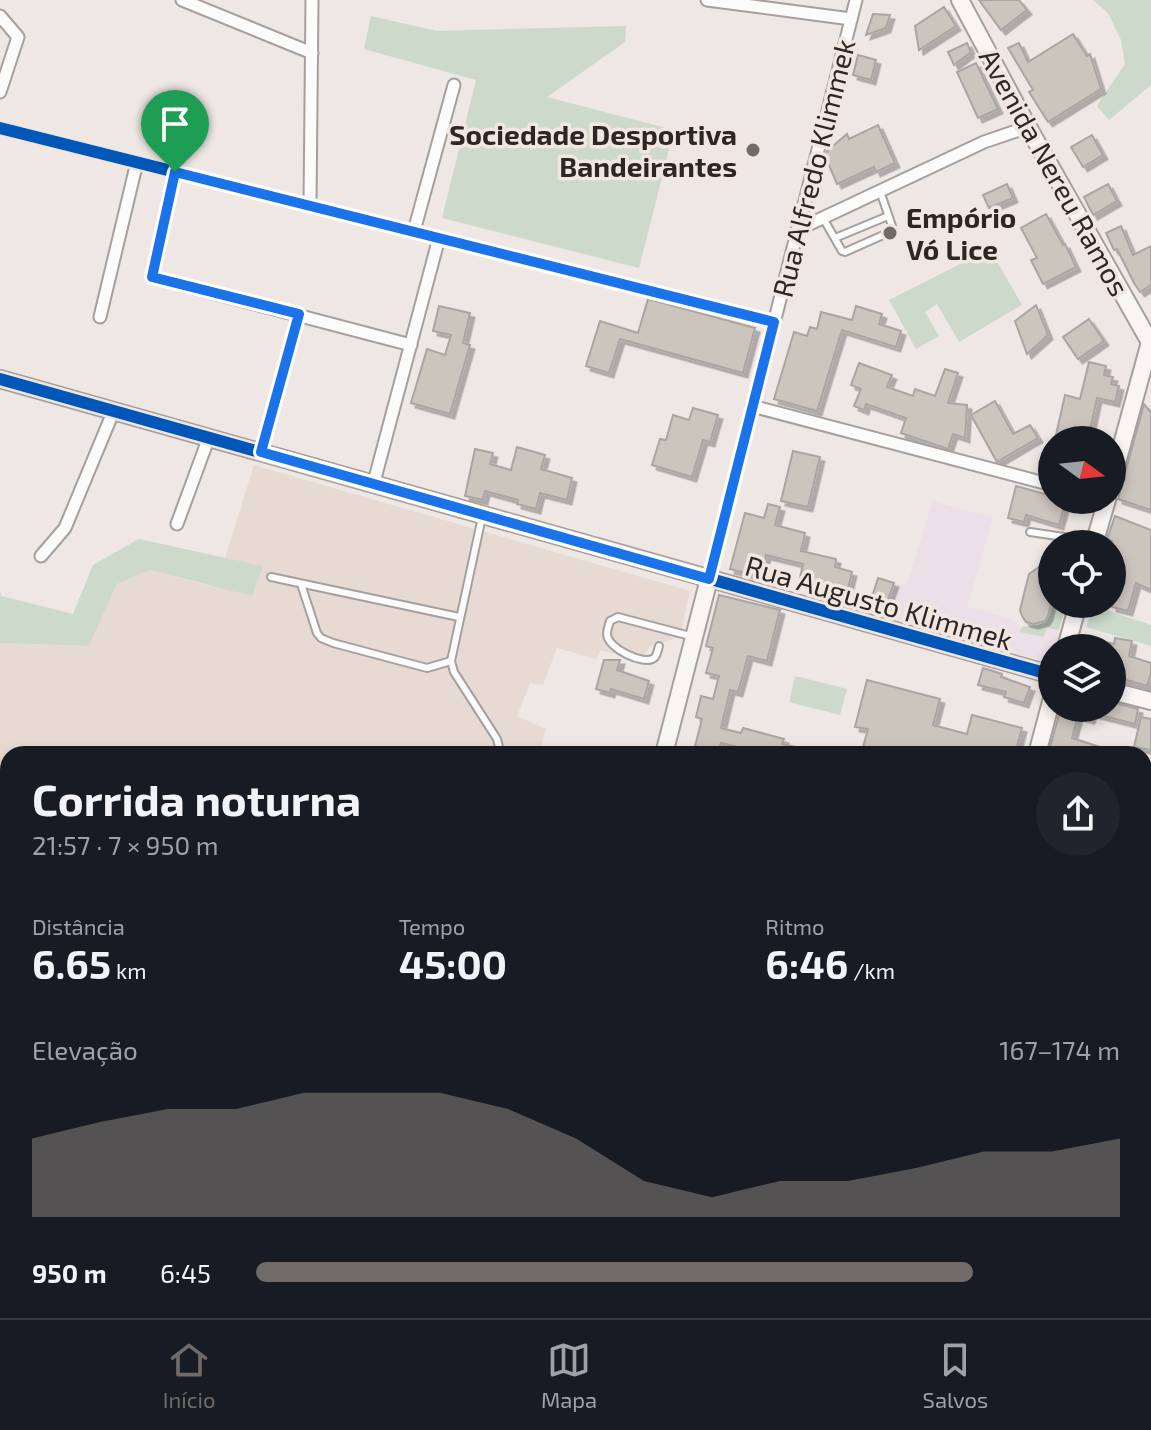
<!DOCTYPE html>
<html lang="pt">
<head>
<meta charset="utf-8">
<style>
	body { margin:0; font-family:"Exo 2",sans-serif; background:#20242c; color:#f1f3f6; height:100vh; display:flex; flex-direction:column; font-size:30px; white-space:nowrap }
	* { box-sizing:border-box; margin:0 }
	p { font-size:26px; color:#9ea1a6 }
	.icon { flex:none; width:44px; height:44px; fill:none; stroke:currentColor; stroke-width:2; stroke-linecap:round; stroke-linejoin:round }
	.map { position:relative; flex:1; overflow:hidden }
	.sheet { position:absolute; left:0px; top:746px; width:1152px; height:572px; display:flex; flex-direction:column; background:#171b24; border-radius:24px 24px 0 0; box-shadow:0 4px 12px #0003 }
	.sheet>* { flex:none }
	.needle { width:52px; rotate:105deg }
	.tools { position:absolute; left:1038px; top:426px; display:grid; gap:16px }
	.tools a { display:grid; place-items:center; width:88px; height:88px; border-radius:50%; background:#171b24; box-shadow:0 4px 12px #0003; font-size:40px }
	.pin { position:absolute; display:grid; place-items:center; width:68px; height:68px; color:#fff; margin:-82px -34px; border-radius:50% 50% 50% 0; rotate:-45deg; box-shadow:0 0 8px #0007 }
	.pin .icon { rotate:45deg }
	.round { display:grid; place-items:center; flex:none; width:84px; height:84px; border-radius:42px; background:#20242c }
	.summary { display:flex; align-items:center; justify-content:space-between; height:136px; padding:0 32px }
	h1 { font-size:44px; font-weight:700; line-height:60px }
	.stats { display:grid; grid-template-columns:repeat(3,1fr); gap:12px; height:136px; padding:8px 32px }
	.stats div { display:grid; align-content:center }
	.stats b { font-size:40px; font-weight:700 }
	.stats small { font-size:22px; font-weight:400 }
	.stats p { font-size:22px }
	.chart { height:224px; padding:16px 32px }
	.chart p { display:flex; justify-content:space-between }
	.chart svg { width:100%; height:144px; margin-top:8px; fill:#706a68; opacity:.7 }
	ul { padding:0 32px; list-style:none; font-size:26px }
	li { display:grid; grid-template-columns:128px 96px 1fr; align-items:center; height:60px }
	li i { height:20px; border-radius:10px; background:#706a68 }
	.tab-bar { display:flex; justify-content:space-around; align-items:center; height:112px; border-top:2px solid #363941; background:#171b24; font-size:22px; color:#9ea1a6 }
	.tab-bar a { display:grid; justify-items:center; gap:4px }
	.tab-bar .active { color:#706a68 }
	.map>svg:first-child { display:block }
</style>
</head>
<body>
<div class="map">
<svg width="1151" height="1318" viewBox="0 0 1151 1318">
	<defs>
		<filter id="shadow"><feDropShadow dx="4.5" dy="4.5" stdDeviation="0" flood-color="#0004"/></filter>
	</defs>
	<rect width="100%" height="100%" fill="#eee7e4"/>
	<!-- built -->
	<polygon fill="#e7dad3" points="254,465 690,591 680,637 650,646 640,662 601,650 596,659 557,648 543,685 530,683 517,716 546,729 539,754 8,754 8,1085 0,1083 0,643 89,646 117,584 150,570 210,586 262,566 225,558"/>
	<!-- education -->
	<polygon fill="#ecdfe7" points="933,501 993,518 967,607 1012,619 1022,627 1021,632 1042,637 1047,628 1059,630 1056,648 1052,648 1052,659 1044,661 885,617 886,605 895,584 907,585"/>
	<!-- green -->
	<g fill="#ccd9cb">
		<polygon points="1093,0 1151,0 1151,85 1109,120 1097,106 1125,64 1121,40 1108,13"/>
		<polygon points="371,16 437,31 626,26 625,42 547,97 674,130 639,268 442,218 476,80 364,49"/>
		<polygon points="990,249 1022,305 959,342 937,304 925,312 939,336 916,349 889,300"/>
		<polygon points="139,539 263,566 252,596 150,570 117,584 89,646 0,643 0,590 1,596 73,614 93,565"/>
		<path d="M1053,604H1066L1059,630L1047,628L1043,637L1020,632L1022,627C1044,624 1047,627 1053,604Z"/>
		<polygon points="1094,606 1151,625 1151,646 1086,627"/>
		<polygon points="795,676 847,689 840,715 789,702"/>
		<polygon points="1149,1059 1151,1060 1151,1146 1144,1142 1144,1060"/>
		<polygon points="672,1310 894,1310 909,1318 677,1318"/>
	</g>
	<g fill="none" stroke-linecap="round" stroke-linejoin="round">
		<!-- stream -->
		<g stroke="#a1c0c0" stroke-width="4">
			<polyline points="564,1310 571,1318"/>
			<polyline points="661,1310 676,1318"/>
			<polyline points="617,1318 627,1311 636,1317 647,1310"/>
		</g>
	</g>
	<!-- building -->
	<g fill="#ccc5be" stroke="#aaa5a2" stroke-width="2" filter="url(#shadow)">
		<polygon points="979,0 1019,0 1027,10 1001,30"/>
		<polygon points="944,7 956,26 919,50 915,26"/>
		<polygon points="873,14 890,15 886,28 866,35"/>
		<polygon points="1073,34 1087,56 1090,54 1101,89 1048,122 1029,92 1033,90 1008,48 1019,43 1028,62"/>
		<polygon points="967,43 971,52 954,65 948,52"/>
		<polygon points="858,55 876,60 871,80 853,75"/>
		<polygon points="976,63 998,109 978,118 957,72"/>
		<polygon points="878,125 895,163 876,172 874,167 837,184 825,156 827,151 847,134 849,139"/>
		<polygon points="1092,135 1103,155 1083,167 1071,147"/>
		<polygon points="1007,184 1013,198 989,208 983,195"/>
		<polygon points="1108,184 1117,201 1093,215 1084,197"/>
		<polygon points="1046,214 1063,245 1065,244 1076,267 1043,284 1031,260 1037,258 1021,228"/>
		<polygon points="1121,226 1133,255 1151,246 1151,285 1140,292 1134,283 1117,249 1114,250 1106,233"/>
		<polygon points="648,299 755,328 743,373 620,339 609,373 586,366 600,321 638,333"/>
		<polygon points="1036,305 1048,335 1027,354 1015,321"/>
		<polygon points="439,306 470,313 463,343 470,345 450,414 411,403 427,349 445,355 451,335 433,331"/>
		<polygon points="856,306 882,314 879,324 901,331 896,347 842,330 817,411 774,399 794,332 807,336 810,327 817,329 821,312 852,320"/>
		<polygon points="1089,319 1104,341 1078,359 1063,337"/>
		<polygon points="1089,362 1106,366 1104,375 1113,377 1111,384 1119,386 1115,402 1097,398 1088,440 1076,440 1056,435 1065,395 1080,399"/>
		<polygon points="859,363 892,375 887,387 913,396 915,389 935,396 945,369 958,373 948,403 967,405 965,438 953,434 948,449 901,433 906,418 866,404 864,410 854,406 861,389 851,385"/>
		<polygon points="995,401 1013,434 1030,425 1038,438 997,462 971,415"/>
		<polygon points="1144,404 1151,413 1151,510 1118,499"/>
		<polygon points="693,408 718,415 710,442 703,440 692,477 652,465 660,439 666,440 673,415 689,420"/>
		<polygon points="517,447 545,455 541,469 572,478 567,500 540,493 536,509 517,504 518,500 485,491 483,500 465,496 475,449 493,453 490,464 511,470"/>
		<polygon points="793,451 820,457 808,507 781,501"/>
		<polygon points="1016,486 1052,496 1052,500 1066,500 1059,525 1026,515 1024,522 1008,518"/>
		<polygon points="768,504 780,507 775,525 805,533 801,551 836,559 835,567 852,572 846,597 830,593 831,584 800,578 803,564 766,555 760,577 730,569 745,513 764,518"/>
		<polygon points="1115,516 1151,530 1151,590 1136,583 1128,611 1112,607 1112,541 1107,539"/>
		<polygon points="1039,567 1050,570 1052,572 1052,600 1048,616 1045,621 1034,624 1026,622 1022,616 1020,610 1029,574"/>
		<polygon points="878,578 894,583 886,605 871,600"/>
		<polygon points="719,595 780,610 767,661 748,656 738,692 730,690 721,728 741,733 743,728 784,739 782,744 810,750 810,754 754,754 754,751 721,743 718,754 693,754 702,719 696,717 701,696 713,699 719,676 706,673 713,648 706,646"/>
		<polygon points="1081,636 1114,644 1115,638 1132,641 1129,656 1151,663 1151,673 1147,686 1123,679 1112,677 1112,648 1077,648"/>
		<polygon points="604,660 620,660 617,670 649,681 644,699 611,689 610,693 596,689"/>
		<polygon points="983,668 1002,674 1001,677 1030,687 1024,703 1004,697 1006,692 978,685"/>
		<polygon points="867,680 940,699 933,725 967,734 972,715 1022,728 1015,754 861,754 868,729 855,727"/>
		<polygon points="1112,702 1138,709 1135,724 1092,713 1090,719 1078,716 1072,738 1116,752 1115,754 1048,754 1061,708 1112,708"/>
		<polygon points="1141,717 1151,719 1151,750 1134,747"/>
	</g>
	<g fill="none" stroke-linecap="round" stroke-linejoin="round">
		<!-- lane casing -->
		<g stroke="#a5a09d" stroke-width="10">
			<g id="lane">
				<polyline points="823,218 842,251 845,252 890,232 892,226 880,191"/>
				<polyline points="835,238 888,216"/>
				<polyline points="482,517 451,661 454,672 497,739 499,747 496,754"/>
				<polyline points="1030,532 1091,541"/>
				<polyline points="271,577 459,617"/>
				<polyline points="301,584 317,633 321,638 333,643 427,668 451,661"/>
				<path d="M659,646C658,649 657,656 654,658C644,666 607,648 607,634C607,629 609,625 610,621L618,617L694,637"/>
				<polyline points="0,1293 8,1294"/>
			</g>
		</g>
		<!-- street casing -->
		<g stroke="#a5a09d" stroke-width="15">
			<g id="street">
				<polyline points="182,0 312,53"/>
				<polyline points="707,0 851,19"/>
				<polyline points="0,16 18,37 0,92"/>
				<polyline points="0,128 774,322"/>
				<polyline points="175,172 152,277 411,345"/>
				<polyline points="310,205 312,0"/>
				<polyline points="797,230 984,142 1028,127"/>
				<polyline points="414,231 454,85"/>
				<polyline points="100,317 137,162"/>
				<polyline points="752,406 1052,485"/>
				<polyline points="261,452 299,314"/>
				<polyline points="374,482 439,238"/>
				<polyline points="177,524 209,437"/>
				<polyline points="41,556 65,528 114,410"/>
				<polyline points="709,579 856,0"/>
				<polyline points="0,1115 8,1118"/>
				<polyline points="1144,1242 1151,1231"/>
				<polyline points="1144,1262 1151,1265"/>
				<polyline points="1054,1318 1055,1310"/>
				<polyline points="1094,1318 1099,1310"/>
			</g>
		</g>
		<!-- secondary casing -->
		<g stroke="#a5a09d" stroke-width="20">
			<g id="secondary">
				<polyline points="960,0 1028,127 1151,344"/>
				<path d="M0,379C351,476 701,577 1052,675"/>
				<polyline points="1112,481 1150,342"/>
				<polyline points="1094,544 1107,500"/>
				<polyline points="1066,648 1078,604"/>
				<polyline points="1112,691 1151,701"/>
				<polyline points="664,754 709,579"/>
				<polyline points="1037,754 1052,698"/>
				<polyline points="1144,1004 1151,1006"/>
				<polyline points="0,1275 8,1277"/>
				<polyline points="131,1310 161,1318"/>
				<polyline points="395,1310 402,1318"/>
				<polyline points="360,1318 364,1310"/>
			</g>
		</g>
		<!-- lane -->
		<use href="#lane" stroke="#fcfbfb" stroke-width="6"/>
		<!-- street -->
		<use href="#street" stroke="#fcfbfb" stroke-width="11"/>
		<!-- secondary -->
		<use href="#secondary" stroke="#f9f5f3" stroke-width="16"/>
		<!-- cycleway casing -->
		<g stroke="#f2e6e0" stroke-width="17">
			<g id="cycleway">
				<polyline points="0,128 774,322"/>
				<path d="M0,379C351,476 701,577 1052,675"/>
			</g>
		</g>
		<!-- cycleway -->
		<use href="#cycleway" stroke="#0057b8" stroke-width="12"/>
	</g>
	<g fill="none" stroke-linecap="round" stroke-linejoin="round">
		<!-- route casing -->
		<g stroke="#fff" stroke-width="16">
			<polygon id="route" points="175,172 774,322 709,579 261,452 299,314 152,277"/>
		</g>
		<!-- route -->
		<use href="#route" stroke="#1a73e8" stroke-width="10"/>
	</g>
	<!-- markers -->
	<g fill="#706a68" stroke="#f2e6e0" stroke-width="3">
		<circle cx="753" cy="150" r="8"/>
		<circle cx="890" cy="233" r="8"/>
	</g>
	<g text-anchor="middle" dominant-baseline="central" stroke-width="7" stroke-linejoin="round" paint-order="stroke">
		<!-- poi labels -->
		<g font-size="28" font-weight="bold" fill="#2c2725" stroke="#f2e6e0" text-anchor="end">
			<text x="737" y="134">Sociedade Desportiva<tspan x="737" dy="32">Bandeirantes</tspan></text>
			<text x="906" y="217" text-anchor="start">Empório<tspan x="906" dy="32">Vó Lice</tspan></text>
		</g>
		<!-- street labels -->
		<g font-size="28" fill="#2c2725" stroke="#f2e6e0">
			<text transform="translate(813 168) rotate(-76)">Rua Alfredo Klimmek</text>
			<text transform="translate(1055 172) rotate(61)">Avenida Nereu Ramos</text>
			<text transform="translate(879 602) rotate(16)">Rua Augusto Klimmek</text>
		</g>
	</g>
</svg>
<div class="tools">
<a><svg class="needle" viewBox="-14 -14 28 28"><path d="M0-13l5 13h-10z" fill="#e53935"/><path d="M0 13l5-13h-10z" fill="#9ea1a6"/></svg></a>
<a><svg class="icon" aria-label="locate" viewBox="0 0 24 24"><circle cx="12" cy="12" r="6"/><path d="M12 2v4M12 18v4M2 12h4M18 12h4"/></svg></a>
<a><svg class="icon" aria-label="layers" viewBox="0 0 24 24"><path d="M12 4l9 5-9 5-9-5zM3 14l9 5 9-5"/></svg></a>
</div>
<div class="pin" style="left:175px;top:172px;background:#1e9e55"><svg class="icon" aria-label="arrive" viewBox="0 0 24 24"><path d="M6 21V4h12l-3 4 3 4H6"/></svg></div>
<section class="sheet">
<div class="summary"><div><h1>Corrida noturna</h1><p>21:57 · 7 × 950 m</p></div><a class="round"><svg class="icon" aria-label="share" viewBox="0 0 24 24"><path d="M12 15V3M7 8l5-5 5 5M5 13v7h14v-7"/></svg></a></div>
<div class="stats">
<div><p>Distância</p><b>6.65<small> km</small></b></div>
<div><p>Tempo</p><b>45:00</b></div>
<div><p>Ritmo</p><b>6:46<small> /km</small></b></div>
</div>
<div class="chart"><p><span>Elevação</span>167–174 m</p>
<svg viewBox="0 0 160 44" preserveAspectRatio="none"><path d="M0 44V20L10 15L20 11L30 11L40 6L50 6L60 6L70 11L80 20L90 33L100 38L110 33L120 33L130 29L140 24L150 24L160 20V44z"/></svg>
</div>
<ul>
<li><b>950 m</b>6:45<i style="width:83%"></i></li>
</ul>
</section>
</div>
<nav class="tab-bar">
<a class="active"><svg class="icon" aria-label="home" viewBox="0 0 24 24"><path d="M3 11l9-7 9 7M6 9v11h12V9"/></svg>Início</a>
<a><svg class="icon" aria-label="map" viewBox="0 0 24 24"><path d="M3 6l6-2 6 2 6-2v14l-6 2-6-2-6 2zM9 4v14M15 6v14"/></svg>Mapa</a>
<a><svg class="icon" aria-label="saved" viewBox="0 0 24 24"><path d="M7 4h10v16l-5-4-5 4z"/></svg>Salvos</a>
</nav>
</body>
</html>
